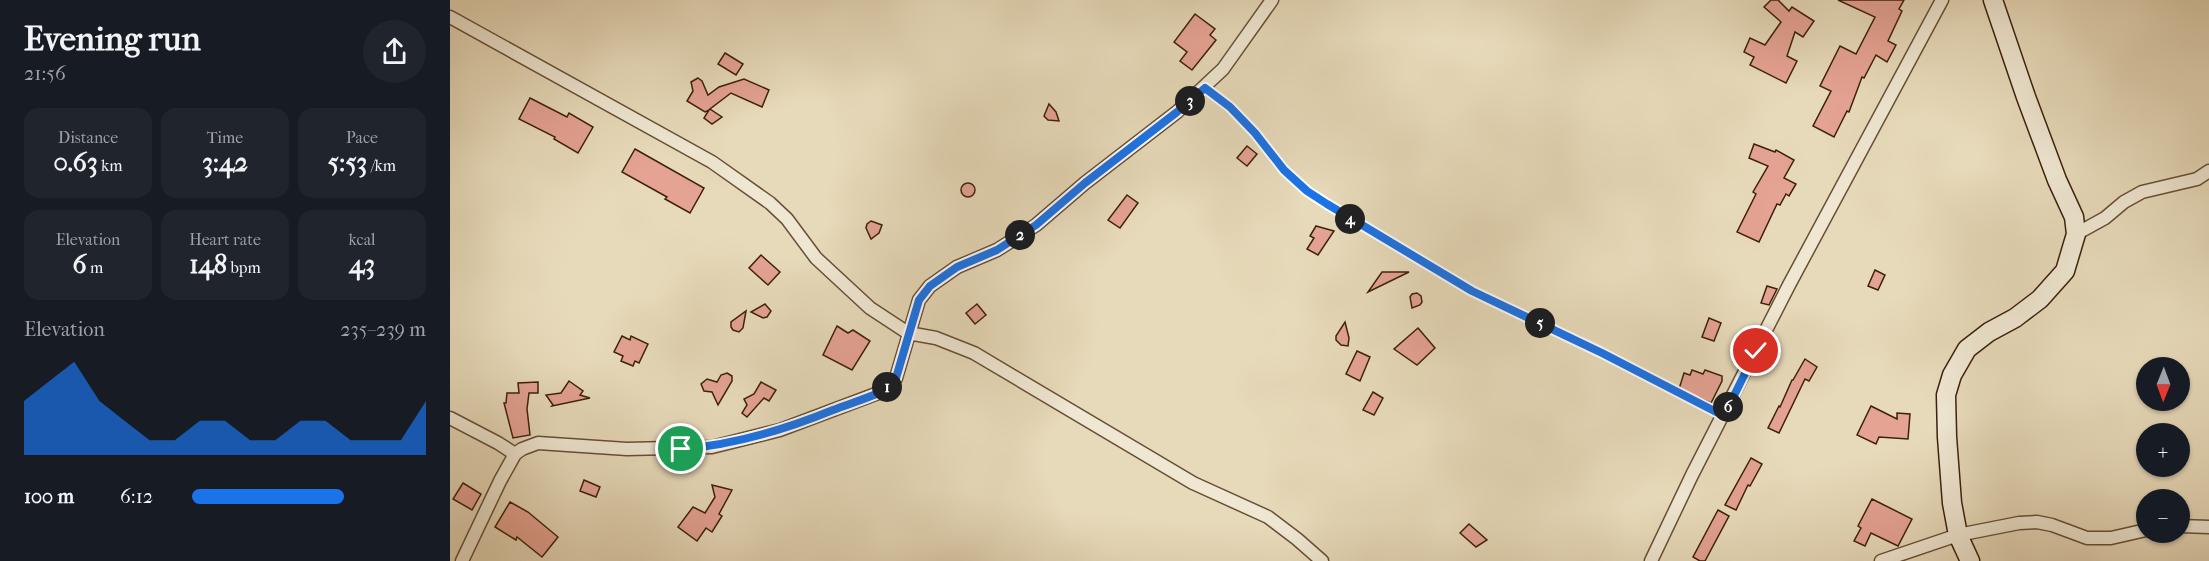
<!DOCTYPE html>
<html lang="en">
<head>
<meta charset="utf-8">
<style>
	body { margin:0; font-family:"IM FELL French Canon",serif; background:#20242c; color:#f1f3f6; height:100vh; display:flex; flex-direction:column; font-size:22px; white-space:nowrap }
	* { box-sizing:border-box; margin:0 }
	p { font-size:20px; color:#9ea1a6 }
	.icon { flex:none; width:33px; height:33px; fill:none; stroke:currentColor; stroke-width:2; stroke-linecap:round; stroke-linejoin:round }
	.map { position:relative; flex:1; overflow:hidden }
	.side { display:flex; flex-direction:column; background:#171b24; width:450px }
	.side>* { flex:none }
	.needle { width:39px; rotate:181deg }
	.controls { position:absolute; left:1686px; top:357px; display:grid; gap:12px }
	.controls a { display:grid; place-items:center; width:54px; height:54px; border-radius:50%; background:#171b24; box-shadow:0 2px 4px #0004; font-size:30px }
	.pin { position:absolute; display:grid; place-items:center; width:51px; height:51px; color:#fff; margin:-26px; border:3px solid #fff; border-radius:50%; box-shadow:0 2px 6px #0007 }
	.km { position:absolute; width:30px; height:30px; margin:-15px; border-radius:50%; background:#222; color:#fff; font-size:16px; line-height:30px; text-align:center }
	.round { display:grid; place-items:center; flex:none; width:63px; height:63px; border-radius:32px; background:#20242c }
	.overview { display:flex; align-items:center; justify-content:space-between; height:102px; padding:0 24px }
	h1 { font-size:33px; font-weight:800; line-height:45px }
	.metrics { display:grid; grid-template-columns:repeat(3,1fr); gap:9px; height:102px; padding:6px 24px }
	.metrics div { display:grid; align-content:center; border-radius:15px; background:#20242c; text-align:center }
	.metrics b { font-size:26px; font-weight:800 }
	.metrics small { font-size:16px; font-weight:400 }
	.metrics p { font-size:16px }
	.chart { height:168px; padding:12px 24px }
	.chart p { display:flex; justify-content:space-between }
	.chart svg { width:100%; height:108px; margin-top:6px; fill:#1a73e8; opacity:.7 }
	ul { padding:0 24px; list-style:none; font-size:20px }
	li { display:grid; grid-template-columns:96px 72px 1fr; align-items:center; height:45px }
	li i { height:15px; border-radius:8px; background:#1a73e8 }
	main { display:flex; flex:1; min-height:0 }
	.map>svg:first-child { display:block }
</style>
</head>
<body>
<main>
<section class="side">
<div class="overview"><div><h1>Evening run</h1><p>21:56</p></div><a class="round"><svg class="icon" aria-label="share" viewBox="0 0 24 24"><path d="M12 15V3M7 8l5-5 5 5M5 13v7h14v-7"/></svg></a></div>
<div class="metrics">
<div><p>Distance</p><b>0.63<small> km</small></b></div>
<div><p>Time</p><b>3:42</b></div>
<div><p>Pace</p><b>5:53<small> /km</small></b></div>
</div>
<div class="metrics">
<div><p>Elevation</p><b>6<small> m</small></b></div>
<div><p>Heart rate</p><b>148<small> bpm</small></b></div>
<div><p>kcal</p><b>43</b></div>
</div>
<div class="chart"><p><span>Elevation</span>235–239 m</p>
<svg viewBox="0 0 160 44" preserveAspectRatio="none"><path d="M0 44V22L10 14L20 6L30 22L40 30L50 38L60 38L70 30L80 30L90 38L100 38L110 30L120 30L130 38L140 38L150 38L160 22V44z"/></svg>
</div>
<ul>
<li><b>100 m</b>6:12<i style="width:65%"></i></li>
</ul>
</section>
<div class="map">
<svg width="1759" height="561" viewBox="0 0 1759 561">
	<rect width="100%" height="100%" fill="#e7daba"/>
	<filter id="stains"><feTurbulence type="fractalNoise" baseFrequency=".00333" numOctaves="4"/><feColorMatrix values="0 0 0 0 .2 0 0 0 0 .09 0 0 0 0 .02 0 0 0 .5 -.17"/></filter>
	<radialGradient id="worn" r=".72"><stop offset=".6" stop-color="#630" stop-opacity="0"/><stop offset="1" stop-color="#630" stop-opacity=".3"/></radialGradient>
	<!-- building -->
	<g fill="#e5a393" stroke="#3d210c" stroke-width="1.5">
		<polygon points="1321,0 1328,0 1339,11 1342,7 1364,21 1353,37 1345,32 1337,56 1347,61 1336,83 1300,65 1304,57 1294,52 1300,38 1315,45 1331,22 1314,7"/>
		<polygon points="1388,0 1454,0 1449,9 1452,11 1438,41 1446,45 1437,62 1426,55 1414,78 1412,77 1399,112 1397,111 1384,137 1363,126 1381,91 1370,86 1390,46 1406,54 1425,17"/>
		<polygon points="745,14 765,29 760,35 766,40 742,70 730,61 737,52 724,42"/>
		<polygon points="275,53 293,64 286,75 268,64"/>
		<polygon points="248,78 252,81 258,95 269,87 294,79 319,90 312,107 281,93 260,109 272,117 262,124 254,118 259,110 255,112 237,101 243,91 241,82"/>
		<polygon points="80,98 117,117 119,113 143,127 128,153 104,139 105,137 69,119"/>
		<polygon points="599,104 606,112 609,121 598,120 594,116"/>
		<polygon points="1304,144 1325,152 1326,150 1344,160 1334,178 1346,184 1339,196 1336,194 1330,205 1327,204 1309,242 1287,232 1306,194 1303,192 1318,166 1299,158"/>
		<polygon points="797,146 807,154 797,166 787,158"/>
		<polygon points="185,149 254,188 240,213 215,199 217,197 172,172"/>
		<circle cx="518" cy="190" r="7"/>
		<polygon points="677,195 688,203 670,228 658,220"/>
		<polygon points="421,221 432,225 429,233 421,239 416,228 417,224"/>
		<polygon points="866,226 884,231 868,255 857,249 864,238 860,236"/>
		<polygon points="311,255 330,272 318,285 299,268"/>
		<polygon points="1425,270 1435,275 1428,290 1418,286"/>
		<polygon points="932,272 959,272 918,292"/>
		<polygon points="1317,286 1327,289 1319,305 1311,303"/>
		<polygon points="967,293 971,296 972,302 970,305 962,308 960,297 962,294"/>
		<polygon points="315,304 321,311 317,317 313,318 301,312"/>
		<polygon points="527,304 536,315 525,324 516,313"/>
		<polygon points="296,311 293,328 289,332 283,330 281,327 281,322"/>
		<polygon points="1259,318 1271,323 1264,341 1252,337"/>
		<polygon points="895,322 899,338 898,346 891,345 886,340 886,336"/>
		<polygon points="387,326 398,333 403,330 420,341 402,370 373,355"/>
		<polygon points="968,328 985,348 967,365 944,349"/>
		<polygon points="172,336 180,340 181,336 198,344 189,363 185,361 183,366 171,361 173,356 164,352"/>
		<polygon points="907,351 920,357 910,381 896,374"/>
		<polygon points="1355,359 1367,367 1359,381 1355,379 1329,433 1318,428 1329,406 1330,407 1342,380 1343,380"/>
		<polygon points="1242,370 1253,374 1255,370 1272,376 1272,381 1261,403 1229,389 1234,373 1240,375"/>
		<polygon points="277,373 282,376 282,381 268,405 262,392 254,391 251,384 257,379 267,382 271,375"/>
		<polygon points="119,381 133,391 130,395 140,398 102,406 103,405 96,395 111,393"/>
		<polygon points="88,382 88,393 79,393 77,409 80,435 63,438 54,403 56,403 57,393 69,393 68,383"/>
		<polygon points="311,382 326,390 319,401 314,398 297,417 292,413 297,405 294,399 304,394"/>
		<polygon points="923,392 933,398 924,415 913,410"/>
		<polygon points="1421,406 1447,419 1447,413 1460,414 1458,439 1429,437 1426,444 1407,435"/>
		<polygon points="1301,458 1312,464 1300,486 1298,485 1286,510 1275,505"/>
		<polygon points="134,480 150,487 146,497 130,491"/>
		<polygon points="13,483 31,494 22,510 3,499"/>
		<polygon points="262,485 282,490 269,514 272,516 262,532 256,528 247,541 228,527 243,507 255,513 265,497"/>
		<polygon points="1422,499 1462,519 1448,546 1421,533 1415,546 1404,541 1411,528 1408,526"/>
		<polygon points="60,502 78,512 108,537 92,557 67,537 66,540 45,527"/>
		<polygon points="1268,510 1279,516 1255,561 1250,561 1243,557"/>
		<polygon points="1019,524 1037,540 1026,547 1010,533"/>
	</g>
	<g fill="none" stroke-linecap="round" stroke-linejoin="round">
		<!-- street casing -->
		<g stroke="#684f38" stroke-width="15">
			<g id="street">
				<polyline points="0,17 262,162 320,203 337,219 366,258 420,308 458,333 486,338 524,353 743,483 818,517 847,539 872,561"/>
				<polyline points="1626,234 1655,218 1674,202 1692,192 1747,179 1759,171"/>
				<polyline points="0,418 48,443 65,454"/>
				<polyline points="1730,526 1759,527"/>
				<polyline points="12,561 50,481 65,454 72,449 88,443 177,449 262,447 330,430 431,392 441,385 446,378 469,300 480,286 507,267 547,250 586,225 635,183 727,112 773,69 822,0"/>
				<polyline points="1201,561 1242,475 1339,285 1492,0"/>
				<polyline points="1431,561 1508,535 1569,523 1587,522 1602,525 1637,538 1661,538 1696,530"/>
			</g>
		</g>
		<!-- secondary casing -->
		<g stroke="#3d210c" stroke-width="21">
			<polyline id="secondary" points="1520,561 1508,535 1502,503 1497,437 1496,395 1502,375 1517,349 1539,332 1565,318 1590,299 1615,271 1626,234 1624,217 1607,180 1576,97 1543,0"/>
		</g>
		<!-- path -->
		<polyline stroke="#3d210c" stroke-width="2" stroke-dasharray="4.5 3" stroke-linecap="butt" points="764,94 805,133 834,170 857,191 877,204 1022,291 1098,326 1260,409"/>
		<!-- street -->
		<use href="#street" stroke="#efe7d2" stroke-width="12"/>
		<!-- secondary -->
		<use href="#secondary" stroke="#efe7d2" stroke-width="18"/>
	</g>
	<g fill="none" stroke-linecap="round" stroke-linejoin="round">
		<!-- route casing -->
		<g stroke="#fff" stroke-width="12">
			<path id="route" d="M231,449C285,445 334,430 383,410C399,404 415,399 431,392L441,385L446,378L469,300L480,286L507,267L547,250L586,225L635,183L727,112L755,88L780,107L805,133L834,170L857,191L877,204L1022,291L1152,353L1274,416L1306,351"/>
		</g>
		<!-- route -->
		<use href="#route" stroke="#1a73e8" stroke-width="8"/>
	</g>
	<rect width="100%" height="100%" filter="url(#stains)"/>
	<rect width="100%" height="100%" fill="url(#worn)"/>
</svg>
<div class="controls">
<a><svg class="needle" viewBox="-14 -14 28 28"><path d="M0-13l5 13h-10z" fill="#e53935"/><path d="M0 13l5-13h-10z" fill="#9ea1a6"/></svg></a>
<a>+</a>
<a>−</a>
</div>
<div class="pin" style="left:231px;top:449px;background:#1e9e55"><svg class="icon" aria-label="arrive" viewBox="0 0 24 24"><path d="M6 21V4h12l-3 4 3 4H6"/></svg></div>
<div class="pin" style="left:1306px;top:351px;background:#d93025"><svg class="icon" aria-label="check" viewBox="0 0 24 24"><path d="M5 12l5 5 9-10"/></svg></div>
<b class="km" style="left:437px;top:387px">1</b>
<b class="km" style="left:570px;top:235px">2</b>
<b class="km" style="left:740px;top:101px">3</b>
<b class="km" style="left:900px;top:219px">4</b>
<b class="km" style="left:1090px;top:323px">5</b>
<b class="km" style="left:1278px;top:407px">6</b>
</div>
</main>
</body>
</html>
